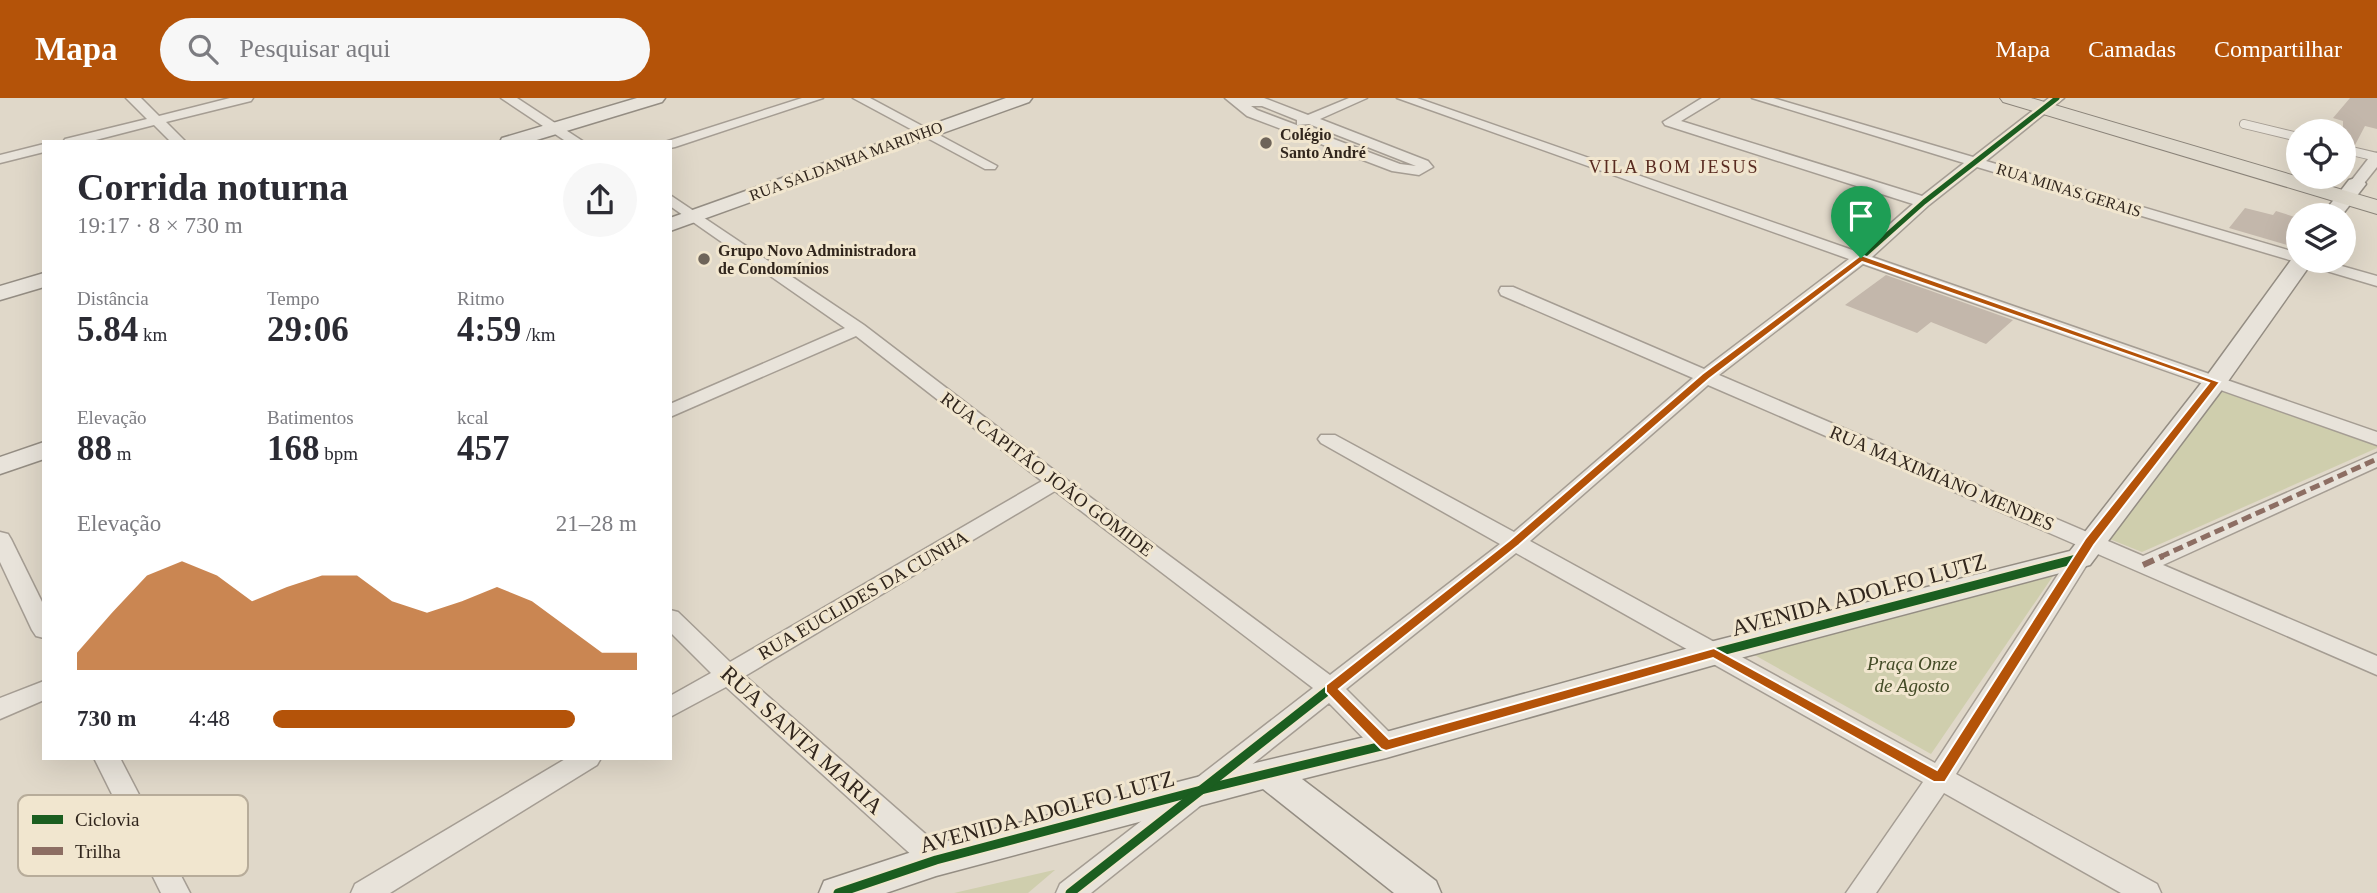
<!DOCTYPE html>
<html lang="pt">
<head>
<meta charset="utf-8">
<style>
	body { margin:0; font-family:"Times New Roman",serif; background:#f7f7f7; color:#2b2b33; height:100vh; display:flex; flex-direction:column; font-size:26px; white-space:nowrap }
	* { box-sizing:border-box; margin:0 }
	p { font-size:23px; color:#7c7c81 }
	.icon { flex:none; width:38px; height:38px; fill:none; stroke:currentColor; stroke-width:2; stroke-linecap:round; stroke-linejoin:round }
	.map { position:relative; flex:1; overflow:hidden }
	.panel { position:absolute; left:42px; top:42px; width:630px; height:620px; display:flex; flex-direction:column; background:#fff; border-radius:0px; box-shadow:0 7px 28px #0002 }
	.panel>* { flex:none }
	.controls { position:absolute; left:2286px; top:21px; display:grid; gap:14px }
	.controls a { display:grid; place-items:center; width:70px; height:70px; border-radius:50%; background:#fff; box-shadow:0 7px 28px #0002; font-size:35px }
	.pin { position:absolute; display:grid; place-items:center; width:60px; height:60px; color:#fff; margin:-72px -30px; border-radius:50% 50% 50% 0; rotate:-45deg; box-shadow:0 0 7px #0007 }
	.pin .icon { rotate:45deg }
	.round { display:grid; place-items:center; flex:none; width:74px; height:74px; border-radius:37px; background:#f7f7f7 }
	.headline { display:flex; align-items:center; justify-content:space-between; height:119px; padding:0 35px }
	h1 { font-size:38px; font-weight:700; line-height:52px }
	.stats { display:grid; grid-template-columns:repeat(3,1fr); gap:10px; height:119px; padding:7px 35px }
	.stats div { display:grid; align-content:center }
	.stats b { font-size:35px; font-weight:700 }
	.stats small { font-size:19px; font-weight:400 }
	.stats p { font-size:19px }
	.chart { height:196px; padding:14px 35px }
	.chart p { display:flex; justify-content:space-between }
	.chart svg { width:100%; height:126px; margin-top:7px; fill:#b45309; opacity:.7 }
	ul { padding:0 35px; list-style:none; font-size:23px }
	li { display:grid; grid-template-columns:112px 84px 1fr; align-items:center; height:52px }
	li i { height:18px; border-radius:9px; background:#b45309 }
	header { display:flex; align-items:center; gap:42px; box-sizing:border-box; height:98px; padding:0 35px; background:#b45309; color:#fff }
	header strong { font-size:33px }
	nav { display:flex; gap:38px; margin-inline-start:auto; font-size:24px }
	.search { width:490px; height:63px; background:#f7f7f7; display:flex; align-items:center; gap:18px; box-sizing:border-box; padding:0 24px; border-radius:38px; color:#7c7c81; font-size:26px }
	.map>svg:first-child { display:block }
</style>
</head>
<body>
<header>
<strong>Mapa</strong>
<div class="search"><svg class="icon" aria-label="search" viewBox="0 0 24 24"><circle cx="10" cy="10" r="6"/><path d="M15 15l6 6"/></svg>Pesquisar aqui</div>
<nav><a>Mapa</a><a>Camadas</a><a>Compartilhar</a></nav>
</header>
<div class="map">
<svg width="2377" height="795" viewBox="0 0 2377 795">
	<rect width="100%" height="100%" fill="#e0d8c9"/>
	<!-- green -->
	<g fill="#cfcead">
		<polygon points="2224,291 2377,342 2377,350 2142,454 2107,440"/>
		<polygon points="2053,478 1931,656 1751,555"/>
		<polygon points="1055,772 1028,795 954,795 1054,772"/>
	</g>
	<!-- building -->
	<g fill="#c3b7ab">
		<polygon points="2350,0 2377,0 2377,31 2365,28 2355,47 2343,45 2343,23 2333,20"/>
		<polygon points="2245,110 2273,117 2276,113 2298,120 2298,139 2291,148 2229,130"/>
		<polygon points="1886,177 2013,222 1986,246 1931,224 1917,235 1845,207"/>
	</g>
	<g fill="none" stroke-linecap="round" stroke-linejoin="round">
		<!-- lane casing -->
		<g stroke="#a59d93" stroke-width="10">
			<g id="lane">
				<polyline points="2244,26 2298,39"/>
				<polyline points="2343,51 2377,59"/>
			</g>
		</g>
		<!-- street casing -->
		<g stroke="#a59d93" stroke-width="3">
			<g id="street">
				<polygon points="126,0 141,0 159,18 230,0 253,0 251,3 166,24 186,44 171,44 154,27 88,44 63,44 65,41 147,21"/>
				<polygon points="501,0 517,0 584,44 567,44"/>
				<polygon points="802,0 823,0 675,49 670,50 670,44 665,44"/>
				<polygon points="853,0 870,0 997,68 995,71 985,71"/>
				<path d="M1225,0H1264L1308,17L1349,0H1367L1320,21L1428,63L1433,69L1419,77L1392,73L1247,18ZM1251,8H1262L1297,22V27L1309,26L1416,68L1400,66L1257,12Z"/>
				<polygon points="1397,0 1417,0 1858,154 1913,106 1665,27 1663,24 1702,0 1719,0 1681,23 1922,98 1964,65 1752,0 1773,0 1973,59 2049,0 2064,0 1986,63 2298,155 2298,163 2324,163 2377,178 2377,188 1977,69 1929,107 1872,159 2377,334 2377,347 1863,166 1719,277 2143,458 2377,355 2377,369 2163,467 2377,558 2377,577 1708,287 1530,443 1935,665 2072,455 2080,453 2088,455 2091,460 1956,676 2157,786 2161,795 2121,795 1944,695 1876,795 1846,795 1923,684 1516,455 1346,591 1395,640 1399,647 1395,654 1386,657 1377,654 1329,605 1091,795 1056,795 1060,786 1313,590 1055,393 745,578 946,754 950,762 946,770 936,774 926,770 726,589 670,619 670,598 711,575 670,534 670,512 678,514 730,564 1042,383 856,238 670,319 670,306 845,230 670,108 670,97 864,227 1063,379 1330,577 1500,446 1321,345 1318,341 1321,337 1335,337 1514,434 1693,280 1501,197 1499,193 1501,189 1513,189 1704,271 1849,161"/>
				<polygon points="44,46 44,54 0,65 0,57"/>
				<polygon points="2377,55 2377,69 2361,89 2351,89 2349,86 2351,83 2372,56"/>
				<polygon points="0,434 8,436 11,441 44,508 44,540 36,538 32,532 0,464"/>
				<polygon points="44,583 44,602 0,621 0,600"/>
				<polygon points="94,660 120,660 190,795 161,795"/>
				<polygon points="567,660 601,660 597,667 390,795 351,795 355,786"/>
			</g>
		</g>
		<!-- secondary casing -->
		<g stroke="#948d83" stroke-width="3">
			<g id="secondary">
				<polygon points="637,0 665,0 662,4 530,44 500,44 502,40"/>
				<polygon points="1006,0 1032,0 1029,4 670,133 670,120"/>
				<polygon points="2356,80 2363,82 2366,86 2342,117 2322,117 2349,82"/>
				<polygon points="2294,158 2298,158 2298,163 2313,163 2224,289 2090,467 1714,567 1386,660 1302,681 1436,783 1441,795 1394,795 1263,691 936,778 886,795 819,795 824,783 936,746 1205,677 1386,634 1714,543 2070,453 2206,279"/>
				<polygon points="44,175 44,189 0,202 0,188"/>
				<polygon points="44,344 44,361 0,376 0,359"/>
			</g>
		</g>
		<!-- primary casing -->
		<g stroke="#8a8379" stroke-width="2">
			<polygon id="primary" points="2000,0 2031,0 2377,102 2377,116 2003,4"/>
		</g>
		<!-- lane -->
		<use href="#lane" stroke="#e8e3da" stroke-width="8"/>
		<!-- street -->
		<use href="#street" fill="#e8e3da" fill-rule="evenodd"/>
		<!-- secondary -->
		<use href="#secondary" fill="#e8e3da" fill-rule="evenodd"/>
		<!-- primary -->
		<use href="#primary" fill="#dfd9cc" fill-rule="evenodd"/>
		<!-- quiet-far1 -->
		<polyline stroke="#8d6e63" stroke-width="5" stroke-dasharray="10 5" stroke-linecap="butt" points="2160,459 2377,361"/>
		<!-- quiet -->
		<polyline stroke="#8d6e63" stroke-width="6" stroke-dasharray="12 6" stroke-linecap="butt" points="2143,467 2163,458"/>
		<!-- cycleway-far2 casing -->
		<g stroke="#f1e6cf" stroke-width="9">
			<polyline id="cycleway-far2" points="1808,200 1861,160 1924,104 2057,0"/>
		</g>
		<!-- cycleway-far1 casing -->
		<g stroke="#f1e6cf" stroke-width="10">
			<polyline id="cycleway-far1" points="1497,459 1705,279 1810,199"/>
		</g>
		<!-- cycleway casing -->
		<g stroke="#f1e6cf" stroke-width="13">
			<g id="cycleway">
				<polyline points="838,795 936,762 1205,691 1386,647 1714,555 2080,460"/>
				<polyline points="1070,795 1499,458"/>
			</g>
		</g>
		<!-- cycleway-far2 -->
		<use href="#cycleway-far2" stroke="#1b5e20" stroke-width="5"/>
		<!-- cycleway-far1 -->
		<use href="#cycleway-far1" stroke="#1b5e20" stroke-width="6"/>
		<!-- cycleway -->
		<use href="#cycleway" stroke="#1b5e20" stroke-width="9"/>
	</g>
	<!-- route -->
	<path fill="#b45309" stroke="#fff" stroke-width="2" fill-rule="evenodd" d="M1861,157L2220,284L2094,447L1945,684H1934L1713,560L1386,653L1381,651L1326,594V587L1510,442L1702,276ZM1862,164L2209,285L2085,441L1937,672L1714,550L1389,641L1339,591L1519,447L1709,281Z"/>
	<!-- markers -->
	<g fill="#6e6459" stroke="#f1e6cf" stroke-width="2.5">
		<circle cx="1266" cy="45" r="7"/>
		<circle cx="704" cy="161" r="7"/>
	</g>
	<g text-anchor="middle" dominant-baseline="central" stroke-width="6" stroke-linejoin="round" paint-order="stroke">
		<!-- far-poi labels -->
		<g font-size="16" font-weight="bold" fill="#31261d" stroke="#f1e6cf" text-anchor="start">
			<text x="1280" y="36">Colégio<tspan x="1280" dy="18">Santo André</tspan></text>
			<text x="718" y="152">Grupo Novo Administradora<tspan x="718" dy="18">de Condomínios</tspan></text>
		</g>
		<!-- far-street labels -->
		<g font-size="16" fill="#31261d" stroke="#f1e6cf">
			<text transform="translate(846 63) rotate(-20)">RUA SALDANHA MARINHO</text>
			<text transform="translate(2069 92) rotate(17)">RUA MINAS GERAIS</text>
		</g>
		<!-- far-neighbourhood labels -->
		<g font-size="18" letter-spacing="2" fill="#592b21" stroke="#f1e6cf">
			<text x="1674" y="69">VILA BOM JESUS</text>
		</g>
		<!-- street labels -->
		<g font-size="19" fill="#31261d" stroke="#f1e6cf">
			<text transform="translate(1047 376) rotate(37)">RUA CAPITÃO JOÃO GOMIDE</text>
			<text transform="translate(1942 380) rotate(23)">RUA MAXIMIANO MENDES</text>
			<text transform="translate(863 497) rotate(-30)">RUA EUCLIDES DA CUNHA</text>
		</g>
		<!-- park labels -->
		<g font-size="19" font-style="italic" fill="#434b26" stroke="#f1e6cf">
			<text x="1912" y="565">Praça Onze<tspan x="1912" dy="22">de Agosto</tspan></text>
		</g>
		<!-- near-street labels -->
		<g font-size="23" fill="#31261d" stroke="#f1e6cf">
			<text transform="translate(1859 497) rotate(-15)">AVENIDA ADOLFO LUTZ</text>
			<text transform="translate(802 642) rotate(42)">RUA SANTA MARIA</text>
			<text transform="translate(1047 714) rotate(-15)">AVENIDA ADOLFO LUTZ</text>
		</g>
	</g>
	<!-- legend -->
	<rect x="18" y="697" width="230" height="81" rx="10" fill="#f1e6cf" stroke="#b7ac9a" stroke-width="2"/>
	<rect x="32" y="717" width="31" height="9" fill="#1b5e20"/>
	<rect x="32" y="749" width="31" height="8" fill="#8d6e63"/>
	<g font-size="19" fill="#31261d">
		<text x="75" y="728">Ciclovia</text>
		<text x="75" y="760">Trilha</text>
	</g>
</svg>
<div class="controls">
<a><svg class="icon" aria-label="locate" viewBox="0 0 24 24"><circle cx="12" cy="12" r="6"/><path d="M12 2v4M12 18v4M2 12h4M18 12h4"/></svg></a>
<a><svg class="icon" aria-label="layers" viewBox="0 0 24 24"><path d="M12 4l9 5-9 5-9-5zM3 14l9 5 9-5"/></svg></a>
</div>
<div class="pin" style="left:1861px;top:160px;background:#1e9e55"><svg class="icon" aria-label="arrive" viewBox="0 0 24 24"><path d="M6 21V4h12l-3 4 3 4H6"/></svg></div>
<section class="panel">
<div class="headline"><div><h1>Corrida noturna</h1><p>19:17 · 8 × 730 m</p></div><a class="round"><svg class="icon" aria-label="share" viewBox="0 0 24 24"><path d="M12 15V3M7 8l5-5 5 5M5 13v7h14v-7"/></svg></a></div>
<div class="stats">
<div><p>Distância</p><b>5.84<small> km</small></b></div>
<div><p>Tempo</p><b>29:06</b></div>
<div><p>Ritmo</p><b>4:59<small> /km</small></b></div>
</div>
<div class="stats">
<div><p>Elevação</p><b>88<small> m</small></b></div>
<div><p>Batimentos</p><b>168<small> bpm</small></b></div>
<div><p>kcal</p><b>457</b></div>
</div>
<div class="chart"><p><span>Elevação</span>21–28 m</p>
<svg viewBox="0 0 160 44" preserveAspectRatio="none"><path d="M0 44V38L10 24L20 11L30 6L40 11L50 20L60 15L70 11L80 11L90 20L100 24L110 20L120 15L130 20L140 29L150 38L160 38V44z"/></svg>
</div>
<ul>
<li><b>730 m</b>4:48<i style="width:83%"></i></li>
</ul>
</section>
</div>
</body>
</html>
